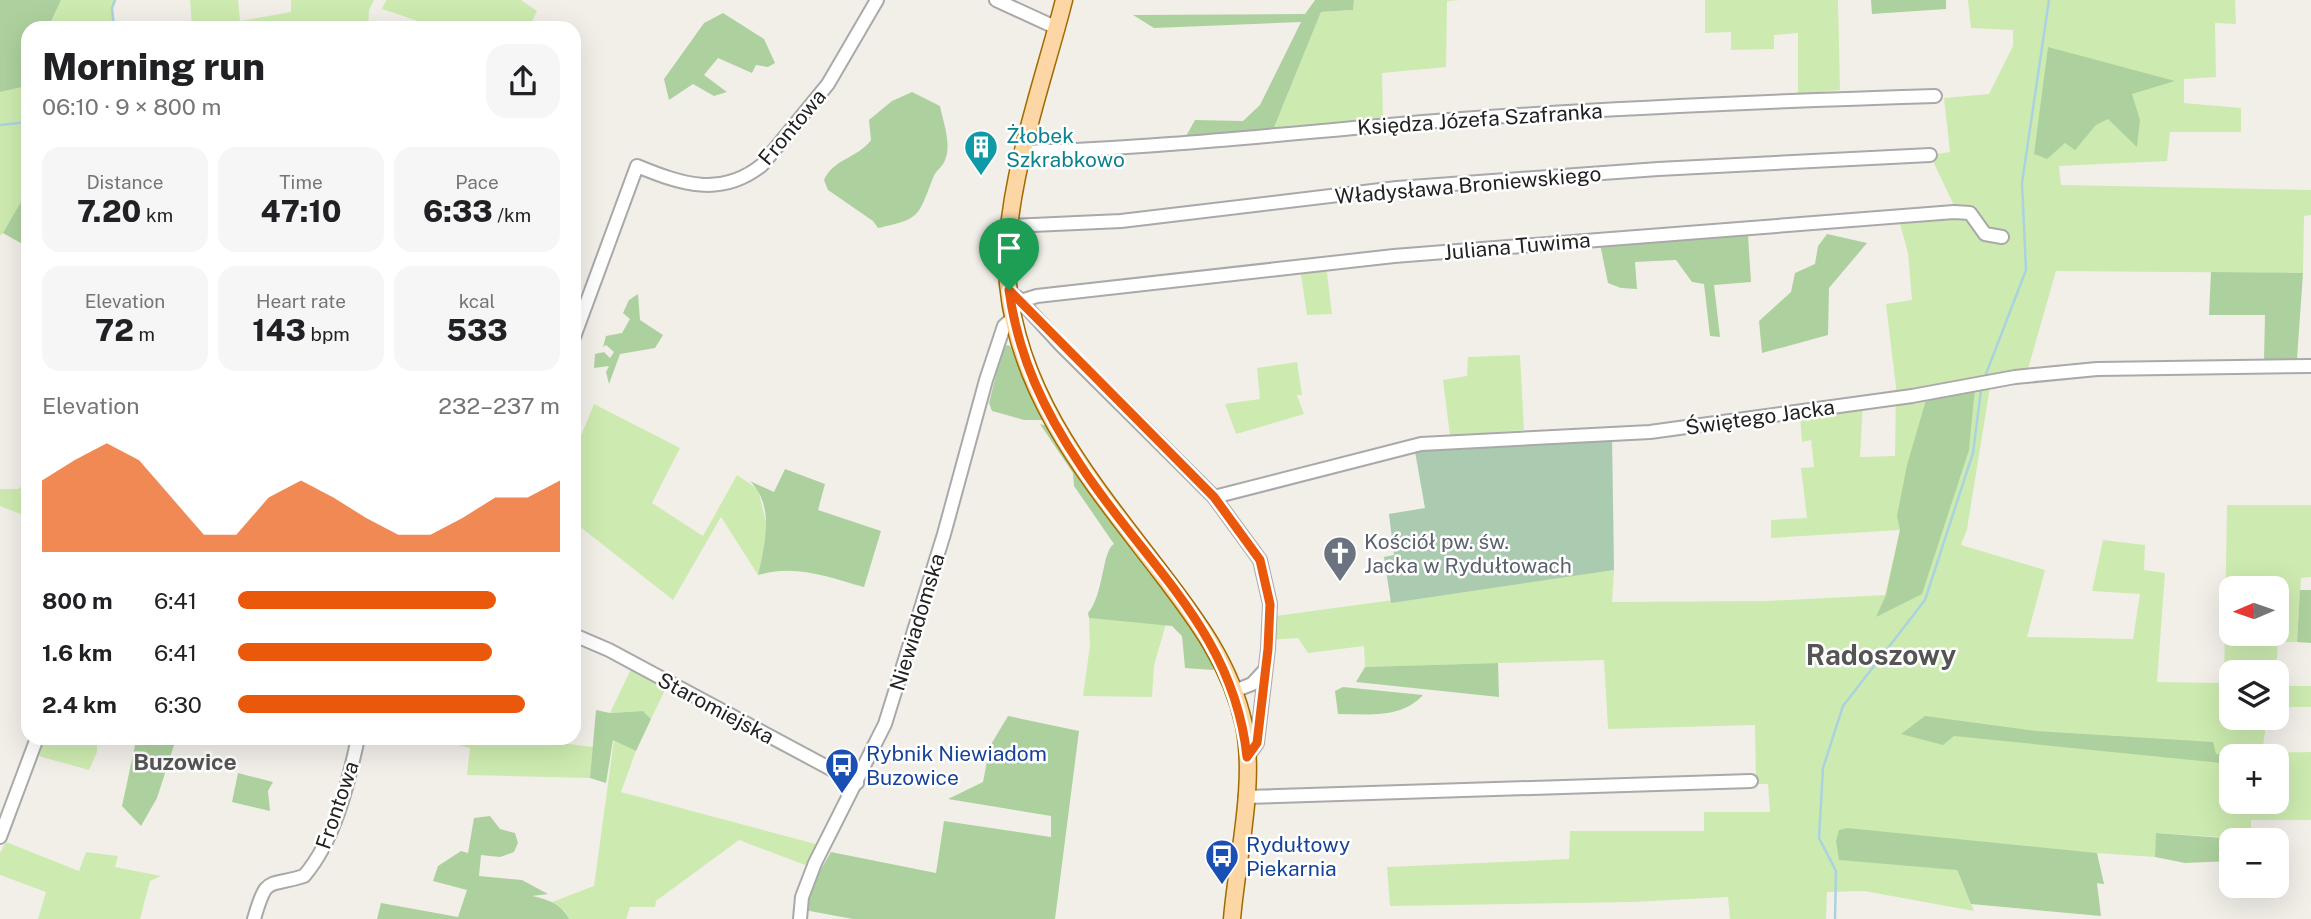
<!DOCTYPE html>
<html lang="en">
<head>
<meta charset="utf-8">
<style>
	body { margin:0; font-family:"Public Sans",sans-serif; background:#f6f6f6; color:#202124; height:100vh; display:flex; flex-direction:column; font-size:26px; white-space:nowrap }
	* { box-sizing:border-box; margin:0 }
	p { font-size:23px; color:#757577 }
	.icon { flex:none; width:38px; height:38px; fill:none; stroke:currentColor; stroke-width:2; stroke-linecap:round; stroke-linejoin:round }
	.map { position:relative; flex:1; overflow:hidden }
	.side { position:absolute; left:21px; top:21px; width:560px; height:724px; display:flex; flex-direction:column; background:#fff; border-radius:21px; box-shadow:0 7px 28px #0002 }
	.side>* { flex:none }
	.needle { width:46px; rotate:268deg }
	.controls { position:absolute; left:2219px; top:576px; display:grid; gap:14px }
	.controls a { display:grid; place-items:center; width:70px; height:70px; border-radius:14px; background:#fff; box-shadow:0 7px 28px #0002; font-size:35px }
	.pin { position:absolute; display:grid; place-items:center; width:60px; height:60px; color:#fff; margin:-72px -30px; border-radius:50% 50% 50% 0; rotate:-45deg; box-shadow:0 0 7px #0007 }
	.pin .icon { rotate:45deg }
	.round { display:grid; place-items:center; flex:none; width:74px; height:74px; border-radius:21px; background:#f6f6f6 }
	.overview { display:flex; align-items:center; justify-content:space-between; height:119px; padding:0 21px }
	h1 { font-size:38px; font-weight:800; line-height:52px }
	.figures { display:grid; grid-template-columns:repeat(3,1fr); gap:10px; height:119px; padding:7px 21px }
	.figures div { display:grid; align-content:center; border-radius:18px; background:#f6f6f6; text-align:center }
	.figures b { font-size:30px; font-weight:800 }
	.figures small { font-size:19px; font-weight:400 }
	.figures p { font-size:19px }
	.chart { height:196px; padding:14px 21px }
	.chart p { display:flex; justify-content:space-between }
	.chart svg { width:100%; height:126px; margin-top:7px; fill:#ea580c; opacity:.7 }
	ul { padding:0 21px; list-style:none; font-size:23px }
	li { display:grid; grid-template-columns:112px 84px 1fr; align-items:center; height:52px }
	li i { height:18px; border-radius:9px; background:#ea580c }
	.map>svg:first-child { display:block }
</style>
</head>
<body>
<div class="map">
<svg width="2311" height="919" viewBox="0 0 2311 919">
	<rect width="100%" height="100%" fill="#f2efe9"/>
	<!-- grass -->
	<g fill="#cdebb0" fill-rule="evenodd">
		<polygon points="61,0 115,0 112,8 114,28 48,28"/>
		<polygon points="190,0 238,0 240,21 291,12 291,0 374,0 369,10 368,28 192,28"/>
		<polygon points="386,0 521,0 537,11 529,28 439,28 382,9"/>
		<polygon points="1354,0 1461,0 1447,1 1446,67 1382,73 1383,119 1273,130 1321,12 1353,10"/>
		<polygon points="1705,0 1838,0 1840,90 1798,94 1798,33 1774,35 1774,49 1731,50 1731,32 1705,33"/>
		<path d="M1968,0H2235L2236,24L2215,23L2216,77L2184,79V103L2241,108V132H2170L2167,161L2059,166L2061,185L2311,190V215L2304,216L2303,273L2056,271L2026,376L1990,387L1967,529L1961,545L2045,570L2027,637L2133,639L2140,594L2092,591L2103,540L2145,545L2144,570L2165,573L2157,682L2224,683L2227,505H2311V577L2301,578L2297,642H2278L2276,672H2231V718H2267L2262,753L2311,752V820H2251V839L2157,833L2155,857L2097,853V867L2104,884L1957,871L1974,911L1864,891L1827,892L1826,919H1730L1728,897L1633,902L1390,906L1387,867L1569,859L1570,831H1704V812H1770L1768,784H1756L1755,725L1608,729L1604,660L1365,667L1364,646L1308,653L1298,638L1268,640L1269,617L1614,570L1612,602L1766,601L1885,595L1900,530L1771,538V520L1807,518L1801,468L1814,467L1811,440L1802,442L1800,415L1863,403L1860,457L1895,456L1896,387L1886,304L1912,300L1908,253L1900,224L1960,218L1930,155L1950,152L1944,98L1989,94L2013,46V30L1971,28ZM2231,588H2277V634H2231ZM2231,756H2277V802H2231Z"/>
		<polygon points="22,87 28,90 28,247 3,233 0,236 0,92"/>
		<polygon points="1326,265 1332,314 1307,315 1300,268"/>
		<polygon points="1520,355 1524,430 1450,436 1443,380 1467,376 1468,357"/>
		<polygon points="1297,362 1302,395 1297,395 1304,414 1236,434 1225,404 1260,399 1257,368"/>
		<polygon points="594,404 680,448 652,503 703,536 737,475 758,489 768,531 758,575 721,517 673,600 574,522 574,453"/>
		<polygon points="28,481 28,517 0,506 0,489 18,489"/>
		<polygon points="1089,618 1166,624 1154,665 1152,697 1083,696 1090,645"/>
		<polygon points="632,667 666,688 651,719 643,711 610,713"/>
		<rect x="2277" y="686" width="34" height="21"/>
		<polygon points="43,739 97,740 97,752 89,770 42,757 38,754"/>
		<polygon points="528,739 593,747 590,778 467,775 470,748 435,739"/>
		<polygon points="614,740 636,751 621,792 819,845 808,866 739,840 656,901 655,907 630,907 626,919 569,919 565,911 552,902 594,886"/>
		<polygon points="6,842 79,871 86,852 118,856 115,867 161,876 150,881 140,919 38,919 46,892 0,875 0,853"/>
	</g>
	<!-- forest -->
	<g fill="#add19e">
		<polygon points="0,0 61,0 48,28 28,28 28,90 22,87 0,92"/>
		<polygon points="1315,0 1354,0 1353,10 1321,12 1273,130 1185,138 1195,120 1243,121 1260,105 1301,22 1154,28 1133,15 1305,14"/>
		<polygon points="1871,0 1946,0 1946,9 1872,14"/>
		<polygon points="723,13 764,39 775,63 768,67 756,65 752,73 718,58 704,75 727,92 714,96 693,84 669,100 664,79 704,23"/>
		<polygon points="2048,47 2175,81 2132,94 2140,120 2137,147 2108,119 2096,125 2075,150 2065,143 2047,159 2034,154"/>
		<path d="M912,92L940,106C943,121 952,145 945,160C943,167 935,171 933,178C918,216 921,219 878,228L873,221L828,190L824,180C833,159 858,158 871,140L869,120L892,101Z"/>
		<polygon points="25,195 28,195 28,247 3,233"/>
		<polygon points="1827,234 1867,243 1829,288 1828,335 1762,353 1759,321 1791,292 1795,273 1815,264 1818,246"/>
		<polygon points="1748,235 1751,282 1714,285 1720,337 1710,336 1704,284 1692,282 1676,260 1635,262 1637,289 1621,288 1608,283 1600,244"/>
		<polygon points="2211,272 2303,273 2297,359 2264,359 2265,315 2209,315"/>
		<polygon points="638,294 640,320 663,335 655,348 620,354 609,384 606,372 609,366 594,368 595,354 604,352 610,358 614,352 606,345 603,347 606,336 622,333 630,319 623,313 629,300"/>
		<polygon points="1007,345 1010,346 1043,420 1024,420 992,411 989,403 1002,350"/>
		<polygon points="1975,388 1969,450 1922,594 1876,617 1886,595 1900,530 1897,516 1907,465 1926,400"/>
		<path d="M1040,424L1047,426L1188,616L1217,667L1213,670L1185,668L1182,636L1172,626L1089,618L1088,613C1104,594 1102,550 1114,544L1074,486L1073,473Z"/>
		<path d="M785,469L825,484L818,510L881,531L864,587C826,577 797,564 758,575C765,544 775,506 750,481L774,492Z"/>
		<polygon points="2300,590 2311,590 2311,643 2297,642"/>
		<polygon points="1498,663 1499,697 1356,682 1365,667"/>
		<path d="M1343,687L1423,695C1401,719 1369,714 1338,714L1335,691Z"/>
		<polygon points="596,710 610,713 643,711 651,719 636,751 613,740 606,783 590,778"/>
		<polygon points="1008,716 1079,731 1055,919 853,919 804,910 808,891 831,852 936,873 944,821 1051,837 1051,816 948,799 983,782 990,746"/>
		<polygon points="1925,716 2036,731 2213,742 2216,754 2262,753 2261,756 2231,756 2231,764 1954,736 1943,745 1901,734"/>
		<polygon points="151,739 176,739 157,798 141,826 122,806 136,741"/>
		<polygon points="238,773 273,782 268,791 270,811 232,802"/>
		<path d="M490,816L500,829L515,833L518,843L514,852L500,857L481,855L479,876L522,880L548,894L532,896C547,899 562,904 569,919H377L381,903L458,917L467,890L433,881L438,866L461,851L468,853L474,818Z"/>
		<polygon points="1847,828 2097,853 2104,884 2097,883 2101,916 1971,904 1957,870 1839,860 1836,841 1839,830"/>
		<polygon points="2156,833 2251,840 2231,840 2231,861 2185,863 2155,857"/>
	</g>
	<!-- cemetery -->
	<polygon fill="#aacbaf" points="1612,434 1614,570 1391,603 1384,557 1394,555 1389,514 1425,508 1414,446"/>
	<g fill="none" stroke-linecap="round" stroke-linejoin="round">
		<!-- stream -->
		<g stroke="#aad3df" stroke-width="2.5">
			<polyline points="114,28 112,8 115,0"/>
			<polyline points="0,125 28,122"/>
			<polyline points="1986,374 2026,270 2022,183 2049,0"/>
			<polyline points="1835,919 1836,871 1819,838 1823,768 1843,706 1925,600 1973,453 1981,390"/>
		</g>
		<!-- minor casing -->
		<g stroke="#a9a9a9" stroke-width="16">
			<g id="minor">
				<polyline points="996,0 1057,28"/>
				<path d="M1025,152C1166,148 1307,131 1448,120C1610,108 1773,101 1935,96"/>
				<polyline points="1008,226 1121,221 1397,188 1658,169 1930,155"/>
				<polyline points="1017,297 1060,344 1214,497 1260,560 1270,604 1268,649 1257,743 1247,757"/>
				<polyline points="1021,301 1037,296 1394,256 1954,212 1970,213 1985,234 2002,237"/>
				<path d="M574,337L637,166C681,184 721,198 762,165L828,84L877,0"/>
				<polyline points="1214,497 1421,444 1650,432 1912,396 2015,377 2097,369 2311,366"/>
				<polyline points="574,635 609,650 857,783"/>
				<polyline points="1234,691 1252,684 1264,671"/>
				<polyline points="1245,797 1751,781"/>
				<polyline points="0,837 37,738"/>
				<path d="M254,919C267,874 267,888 304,876C335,840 348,784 358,738"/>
				<polyline points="800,919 802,897 815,863 885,724 944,534 986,380 1004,326 1013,318"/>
			</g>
		</g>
		<!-- major casing -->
		<g stroke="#a06b00" stroke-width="19">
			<path id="major" d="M1064,0C1043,84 1000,198 1008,284C1019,399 1094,485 1161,573C1197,620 1231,665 1244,725C1256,783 1237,859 1232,919"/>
		</g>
		<!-- minor -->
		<use href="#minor" stroke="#fff" stroke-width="12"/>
		<!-- major -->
		<use href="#major" stroke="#fcd6a4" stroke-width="16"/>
	</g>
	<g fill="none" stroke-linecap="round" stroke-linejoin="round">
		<!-- route casing -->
		<g stroke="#fff" stroke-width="14">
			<path id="route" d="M1009,290L1214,497L1260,560L1270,604L1268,649L1257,743L1247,757C1234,632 1146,565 1081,466C1044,411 1018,356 1009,290Z"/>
		</g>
		<!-- route -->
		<use href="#route" stroke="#ea580c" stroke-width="9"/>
	</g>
	<!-- icons -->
	<defs>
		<g id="building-pin" transform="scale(1.75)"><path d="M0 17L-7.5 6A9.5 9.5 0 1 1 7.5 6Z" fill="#0f9aa8" stroke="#fff"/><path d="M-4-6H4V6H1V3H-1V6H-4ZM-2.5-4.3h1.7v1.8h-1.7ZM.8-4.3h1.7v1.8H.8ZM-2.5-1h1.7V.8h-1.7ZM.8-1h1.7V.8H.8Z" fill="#fff"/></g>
		<g id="church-pin" transform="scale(1.75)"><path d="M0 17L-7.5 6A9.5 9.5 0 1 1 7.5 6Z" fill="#6b7280" stroke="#fff"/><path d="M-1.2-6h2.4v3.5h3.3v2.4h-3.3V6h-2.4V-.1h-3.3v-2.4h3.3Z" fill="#fff"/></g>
		<g id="bus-pin" transform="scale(1.75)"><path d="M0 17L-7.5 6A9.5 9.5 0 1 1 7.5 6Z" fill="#1a4fb4" stroke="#fff"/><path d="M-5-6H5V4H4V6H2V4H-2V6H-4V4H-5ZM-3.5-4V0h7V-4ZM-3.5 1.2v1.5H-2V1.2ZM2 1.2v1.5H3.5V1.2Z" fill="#fff"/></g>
	</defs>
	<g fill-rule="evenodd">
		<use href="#building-pin" x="981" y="147"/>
		<use href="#church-pin" x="1340" y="553"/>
		<use href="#bus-pin" x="842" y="765"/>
		<use href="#bus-pin" x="1222" y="856"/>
	</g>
	<g text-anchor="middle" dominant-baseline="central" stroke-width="5" stroke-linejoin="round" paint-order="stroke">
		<!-- street labels -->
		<g font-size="21" fill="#222" stroke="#fff">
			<text transform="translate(1480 119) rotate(-4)">Księdza Józefa Szafranka</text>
			<text transform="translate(792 127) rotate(-50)">Frontowa</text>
			<text transform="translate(1468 185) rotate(-5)">Władysława Broniewskiego</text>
			<text transform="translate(1517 246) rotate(-5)">Juliana Tuwima</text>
			<text transform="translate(1760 417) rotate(-8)">Świętego Jacka</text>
			<text transform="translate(917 622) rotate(-73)">Niewiadomska</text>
			<text transform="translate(716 708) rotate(28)">Staromiejska</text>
			<text transform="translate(337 805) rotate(-71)">Frontowa</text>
		</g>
		<!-- culture labels -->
		<g font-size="21" fill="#0d838f" stroke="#fff" text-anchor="start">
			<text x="1006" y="135">Żłobek<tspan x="1006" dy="24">Szkrabkowo</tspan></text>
		</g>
		<!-- worship labels -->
		<g font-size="21" fill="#5b616d" stroke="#fff" text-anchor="start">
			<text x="1364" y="541">Kościół pw. św.<tspan x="1364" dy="24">Jacka w Rydułtowach</tspan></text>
		</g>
		<!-- transit labels -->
		<g font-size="21" fill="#164399" stroke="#fff" text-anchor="start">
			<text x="866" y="753">Rybnik Niewiadom<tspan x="866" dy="24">Buzowice</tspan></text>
			<text x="1246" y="844">Rydułtowy<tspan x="1246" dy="24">Piekarnia</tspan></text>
		</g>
		<!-- neighbourhood labels -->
		<g font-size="23" font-weight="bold" fill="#555" stroke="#fff">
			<text x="185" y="761">Buzowice</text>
		</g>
		<!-- district labels -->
		<g font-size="28" font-weight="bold" fill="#555" stroke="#fff">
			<text x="1881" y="654">Radoszowy</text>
		</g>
	</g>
</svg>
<div class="controls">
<a><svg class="needle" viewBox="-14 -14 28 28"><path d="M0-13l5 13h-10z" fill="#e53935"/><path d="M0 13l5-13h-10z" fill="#757577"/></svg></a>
<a><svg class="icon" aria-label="layers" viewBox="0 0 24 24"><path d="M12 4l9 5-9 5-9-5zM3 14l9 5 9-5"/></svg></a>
<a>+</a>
<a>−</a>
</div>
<div class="pin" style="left:1009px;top:290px;background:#1e9e55"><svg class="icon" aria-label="arrive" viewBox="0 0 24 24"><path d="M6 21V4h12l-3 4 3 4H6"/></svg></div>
<section class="side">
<div class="overview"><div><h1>Morning run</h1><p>06:10 · 9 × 800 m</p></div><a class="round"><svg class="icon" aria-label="share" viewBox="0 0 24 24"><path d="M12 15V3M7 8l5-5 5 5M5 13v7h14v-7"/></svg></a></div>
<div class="figures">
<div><p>Distance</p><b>7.20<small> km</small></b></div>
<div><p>Time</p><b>47:10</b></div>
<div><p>Pace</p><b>6:33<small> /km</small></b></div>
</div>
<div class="figures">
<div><p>Elevation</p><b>72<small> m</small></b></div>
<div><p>Heart rate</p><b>143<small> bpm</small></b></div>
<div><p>kcal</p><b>533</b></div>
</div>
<div class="chart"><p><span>Elevation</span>232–237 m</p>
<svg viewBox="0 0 160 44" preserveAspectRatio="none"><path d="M0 44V19L10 12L20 6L30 12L40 25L50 38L60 38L70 25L80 19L90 25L100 32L110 38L120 38L130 32L140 25L150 25L160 19V44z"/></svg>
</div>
<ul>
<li><b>800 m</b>6:41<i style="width:80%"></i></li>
<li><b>1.6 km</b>6:41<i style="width:79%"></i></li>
<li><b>2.4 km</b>6:30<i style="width:89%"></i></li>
</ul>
</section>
</div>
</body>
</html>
